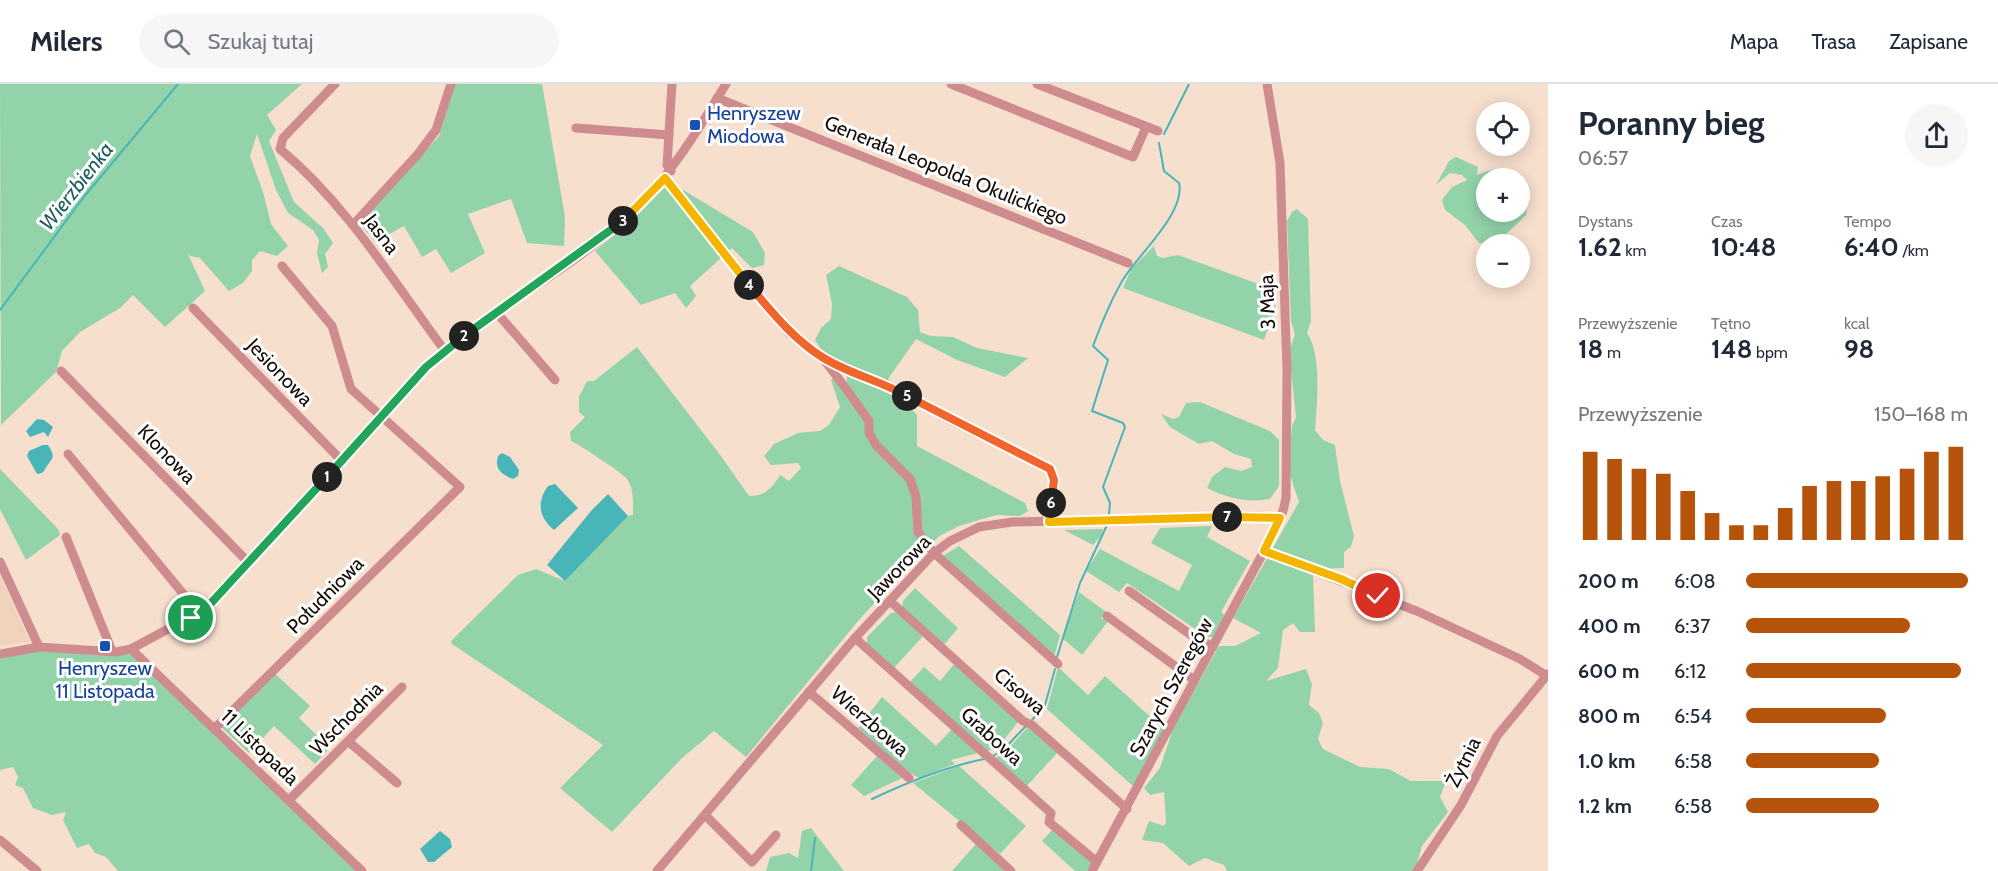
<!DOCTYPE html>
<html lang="pl">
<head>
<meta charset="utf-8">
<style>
	body { margin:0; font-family:Cabin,sans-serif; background:#f6f6f7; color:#1f2937; height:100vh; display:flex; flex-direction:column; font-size:22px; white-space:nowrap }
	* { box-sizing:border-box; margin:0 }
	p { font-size:20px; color:#747a83 }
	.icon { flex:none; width:33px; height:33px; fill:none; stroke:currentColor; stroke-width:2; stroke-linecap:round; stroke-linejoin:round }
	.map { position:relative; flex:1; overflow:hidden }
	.side { display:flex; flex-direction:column; background:#fff; width:450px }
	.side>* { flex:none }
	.tools { position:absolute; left:1476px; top:18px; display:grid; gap:12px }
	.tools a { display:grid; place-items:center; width:54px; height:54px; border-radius:50%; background:#fff; box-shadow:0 3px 15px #0003; font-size:30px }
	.pin { position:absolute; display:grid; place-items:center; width:51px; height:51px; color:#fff; margin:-26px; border:3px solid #fff; border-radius:50%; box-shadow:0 2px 6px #0007 }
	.km { position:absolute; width:30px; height:30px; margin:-15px; border-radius:50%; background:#222; color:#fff; font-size:16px; line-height:30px; text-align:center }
	.round { display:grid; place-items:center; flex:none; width:63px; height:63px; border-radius:32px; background:#f6f6f7 }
	.summary { display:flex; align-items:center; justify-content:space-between; height:102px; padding:0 30px }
	h1 { font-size:33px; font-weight:800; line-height:45px }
	.stats { display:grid; grid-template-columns:repeat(3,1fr); gap:9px; height:102px; padding:6px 30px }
	.stats div { display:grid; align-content:center }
	.stats b { font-size:26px; font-weight:800 }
	.stats small { font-size:16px; font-weight:400 }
	.stats p { font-size:16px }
	.chart { height:168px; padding:12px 30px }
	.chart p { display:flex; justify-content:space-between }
	.chart svg { width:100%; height:108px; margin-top:6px; stroke:#b45309; stroke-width:6 }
	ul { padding:0 30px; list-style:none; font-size:20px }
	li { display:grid; grid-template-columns:96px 72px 1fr; align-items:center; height:45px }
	li i { height:15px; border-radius:8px; background:#b45309 }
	header { display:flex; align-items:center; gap:36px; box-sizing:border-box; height:84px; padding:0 30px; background:#fff; border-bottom:2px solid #e0e1e3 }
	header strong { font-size:28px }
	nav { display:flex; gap:33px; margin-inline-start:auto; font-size:21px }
	.search { width:420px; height:54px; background:#f6f6f7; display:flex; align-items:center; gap:15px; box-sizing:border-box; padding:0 21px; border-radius:33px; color:#747a83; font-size:22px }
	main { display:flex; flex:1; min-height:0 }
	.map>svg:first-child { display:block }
</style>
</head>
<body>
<header>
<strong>Milers</strong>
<div class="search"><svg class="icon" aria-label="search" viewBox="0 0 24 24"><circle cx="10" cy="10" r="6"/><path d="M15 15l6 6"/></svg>Szukaj tutaj</div>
<nav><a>Mapa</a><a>Trasa</a><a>Zapisane</a></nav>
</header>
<main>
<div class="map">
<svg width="1548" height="787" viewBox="0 0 1548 787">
	<rect width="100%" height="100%" fill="#f7dfce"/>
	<!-- built -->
	<polygon fill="#f1d3bd" points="0,491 30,558 0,562"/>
	<!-- green -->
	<g fill="#93d3aa" fill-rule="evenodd">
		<polygon points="0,0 302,0 267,31 276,46 269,57 294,118 323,144 333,159 325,170 328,183 322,189 317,169 319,156 313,146 288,129 276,106 257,50 250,72 263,108 271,140 288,162 277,172 260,167 252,176 252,187 243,199 229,207 200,174 190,172 187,168 205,207 165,243 133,211 120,224 80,248 62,267 56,288 1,341"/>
		<polygon points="455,0 542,0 565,133 564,162 527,159 511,115 468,130 485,169 451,189 436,165 422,173 404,142 375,158 365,146 362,137 439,52"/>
		<path d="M1456,73L1478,83L1477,91C1502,81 1504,83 1527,97L1523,111L1527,118L1526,131L1497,159H1479L1465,141L1445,126L1442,116L1452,103L1467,96L1462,91L1450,89L1436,101L1449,77ZM1486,94H1520V128H1486Z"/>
		<polygon points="670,98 753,148 765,169 764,181 752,184 732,164 690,202 696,212 686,224 675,209 641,221 595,167 630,138"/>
		<path d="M1297,125L1308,135L1311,237L1307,249C1322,270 1317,320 1315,346L1323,356L1335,361L1340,397L1354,452L1351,463L1344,468V484L1318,485L1313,491L1315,548H1300L1293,539L1283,546L1278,584L1266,597L1306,585L1312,600L1309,621L1319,629L1323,639L1318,655L1323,665L1360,683L1389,685L1411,697H1446L1440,713L1448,728L1422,762L1415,787H1227L1224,781L1205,774L1189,782L1163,759L1142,756L1149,737L1164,742L1166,738L1164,708L1150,711L1144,704L1160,684L1173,645L1219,562H1235L1261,549L1233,534L1299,418L1289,388L1292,341L1296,334L1289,266L1295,251L1291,237L1287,137L1292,128Z"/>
		<polygon points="1154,162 1157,172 1163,174 1178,171 1273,205 1275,225 1264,256 1123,204 1131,185"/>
		<path d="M839,182L907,213L918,226L920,248L931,252L953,253L977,264L1028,274L1005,293L957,276L916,255L886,298L917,331V362L1025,419L1028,427L1020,432L996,431L959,442L941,451L923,466L858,537L746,673L714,647L681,675L612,748L560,704L603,661L452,560L451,557L518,491L536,485L565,497L628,432L633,431C633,420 634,404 627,395C624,390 577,359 571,357L570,348L585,333L579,328V313L587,297H594L637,263L721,372L749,412C765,412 771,405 780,391L789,397L801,384L798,379L771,381L764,372L774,360L798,349L820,347L829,341L840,323L831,296L835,294L847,302V286L824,270L815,256L821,244L831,235L832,220L826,191Z"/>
		<path d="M1200,318L1270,347L1279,356V402L1270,415C1247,419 1227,414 1207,404L1212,393L1225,383L1241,387L1252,383L1251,375L1234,370L1212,357L1199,360L1170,343L1161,330L1173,335L1179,333L1186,319Z"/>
		<polygon points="0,385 58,445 60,451 26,476 0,425"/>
		<polygon points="1212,442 1207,453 1250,477 1221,528 1225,531 1213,553 1207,553 1127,499 1119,508 1086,487 1100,465 1179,507 1192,481 1151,459 1160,444"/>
		<polygon points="1103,445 1101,452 1093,461 1064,446"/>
		<polygon points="959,462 1060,551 1054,573 943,472"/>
		<polygon points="915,504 958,544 944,561 902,524 903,517"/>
		<polygon points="1079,508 1106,528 1101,535 1109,536 1082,571 1062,554"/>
		<polygon points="897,528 924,551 893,585 867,561 867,553 891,529"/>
		<polygon points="39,567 117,572 131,570 358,787 118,787 106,773 95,769 89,760 77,764 63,736 66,728 52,731 33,724 23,704 15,701 18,693 13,683 0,686 0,574"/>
		<polygon points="955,579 1019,637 998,663 985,668 909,599 924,583 940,597"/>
		<polygon points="1058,583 1088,611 1105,592 1165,646 1134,703 1047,625"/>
		<polygon points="272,587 310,622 299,634 330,664 315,680 274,642 249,669 220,642"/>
		<polygon points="882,613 936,662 952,645 978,669 951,676 955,680 919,694 904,685 858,644"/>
		<polygon points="1029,642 1058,668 1025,704 994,675 1005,668"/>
		<polygon points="877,672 902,694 864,712 851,701"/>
		<polygon points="959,682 1026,742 1000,770 913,699"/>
		<polygon points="811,744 844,787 766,787 770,773 789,769 798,774 802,747"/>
		<polygon points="1053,745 1092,778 1087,787 1075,787 1042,757"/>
		<polygon points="976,760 1002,784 1004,787 952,787"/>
	</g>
	<!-- water -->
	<g fill="#48b5b8">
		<polygon points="37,335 44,336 53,343 48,353 44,348 30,353 26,347"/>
		<path d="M43,361H48C55,373 54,372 47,382C43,387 45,389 37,390L27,372L29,367Z"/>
		<path d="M502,369L510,373L519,386L518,392L513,395C502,391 494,385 498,372Z"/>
		<path d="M555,400L578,424L554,446C539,434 536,418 548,402Z"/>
		<polygon points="608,410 628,432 565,497 547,481 591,427"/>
		<polygon points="440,747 450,755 452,763 434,778 428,778 420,765"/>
	</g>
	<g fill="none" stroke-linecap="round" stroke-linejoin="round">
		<!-- stream -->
		<g stroke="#48b5b8" stroke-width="2">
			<polyline points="1164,50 1189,0"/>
			<polyline points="0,226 83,114 178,0"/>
			<path d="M1109,430L1110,419L1103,403L1125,343L1123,339L1092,327L1108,276L1093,262C1102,238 1111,215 1124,194C1139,170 1186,128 1179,99L1164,87L1159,59"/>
			<polyline points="1057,573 1080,499 1107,441"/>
			<polyline points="1032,636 1045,621 1055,585"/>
			<polyline points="993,672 1003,666 1025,643"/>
			<path d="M872,715C908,698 945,683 984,675"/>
			<polyline points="811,787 815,754"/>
		</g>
		<!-- minor -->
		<g stroke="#cf8c8f" stroke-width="9">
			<path d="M335,0L283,54L280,65C347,121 393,197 445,267"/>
			<polyline points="951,0 1133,73 1146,43"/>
			<polyline points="1037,0 1158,47"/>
			<polyline points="717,14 1128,179"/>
			<polyline points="576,44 669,51"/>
			<polyline points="671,87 667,81 672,0"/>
			<polyline points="665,94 789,249 822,273 844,302 869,337 869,349 876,361 910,395 916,413 918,448 934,469 1058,580"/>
			<polyline points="353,141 418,70 436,46 451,0"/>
			<polyline points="193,224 341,376"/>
			<polyline points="497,229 555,296"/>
			<polyline points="826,275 853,289 885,299 952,337 1049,385 1054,396 1049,438"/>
			<polyline points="61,287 248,478"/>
			<polyline points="68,370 199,529"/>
			<polyline points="66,453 112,567"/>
			<polyline points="1264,467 1419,528 1520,575 1547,592"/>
			<polyline points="0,478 39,563"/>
			<polyline points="1129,507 1191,551 1213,563"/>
			<polyline points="890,517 1023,637 1032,641 1127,725"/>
			<polyline points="1107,532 1194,596"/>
			<polyline points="855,554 1051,729 1049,738 1097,778"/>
			<polyline points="131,565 362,787"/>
			<path d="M0,570L39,563L116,568L131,565L203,526L426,283C488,226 567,189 628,132C669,94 697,48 726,0"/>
			<polyline points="809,608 909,694"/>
			<polyline points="215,644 460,403 351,305 332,242 282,182"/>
			<polyline points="349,658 397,699"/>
			<polyline points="289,716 402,603"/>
			<polyline points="705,731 752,778 776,751"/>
			<polyline points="961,741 1011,787"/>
			<polyline points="0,756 37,787"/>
			<polyline points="657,787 855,554 934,469 950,457 979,443 1012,438 1260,432 1279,434"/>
			<polyline points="1092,787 1264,467 1283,427 1286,414 1287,287 1280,79 1267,0"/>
			<polyline points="1417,787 1461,721 1497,652 1548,590"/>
		</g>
	</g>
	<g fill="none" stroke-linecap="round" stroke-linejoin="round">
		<!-- split-1 casing -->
		<g stroke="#fff" stroke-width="12">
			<polyline id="split-1" points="191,534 212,518 327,393"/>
		</g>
		<!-- split-2 casing -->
		<g stroke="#fff" stroke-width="12">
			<polyline id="split-2" points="327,393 426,283 464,252"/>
		</g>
		<!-- split-3 casing -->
		<g stroke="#fff" stroke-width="12">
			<polyline id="split-3" points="464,252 623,137"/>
		</g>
		<!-- split-4 casing -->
		<g stroke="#fff" stroke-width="12">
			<polyline id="split-4" points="623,137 665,94 749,201"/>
		</g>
		<!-- split-5 casing -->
		<g stroke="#fff" stroke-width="12">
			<path id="split-5" d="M749,201C772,228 792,254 822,273C849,290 879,296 907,312"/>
		</g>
		<!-- split-6 casing -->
		<g stroke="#fff" stroke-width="12">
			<polyline id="split-6" points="907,312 1050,385 1054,396 1051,419"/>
		</g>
		<!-- split-7 casing -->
		<g stroke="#fff" stroke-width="12">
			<polyline id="split-7" points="1051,419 1049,438 1227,433"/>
		</g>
		<!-- split-8 casing -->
		<g stroke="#fff" stroke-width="12">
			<polyline id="split-8" points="1227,433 1280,434 1264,467 1341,495 1378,512"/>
		</g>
		<!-- split-1 -->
		<use href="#split-1" stroke="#22a559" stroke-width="8"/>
		<!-- split-2 -->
		<use href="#split-2" stroke="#22a559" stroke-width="8"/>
		<!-- split-3 -->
		<use href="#split-3" stroke="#22a559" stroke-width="8"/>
		<!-- split-4 -->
		<use href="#split-4" stroke="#f5b400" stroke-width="8"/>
		<!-- split-5 -->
		<use href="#split-5" stroke="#f0652b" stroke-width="8"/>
		<!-- split-6 -->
		<use href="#split-6" stroke="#f0652b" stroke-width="8"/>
		<!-- split-7 -->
		<use href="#split-7" stroke="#f5b400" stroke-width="8"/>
		<!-- split-8 -->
		<use href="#split-8" stroke="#f5b400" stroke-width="8"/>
	</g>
	<!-- markers -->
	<g fill="#1a4fb4" stroke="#fff" stroke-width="2">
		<rect x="689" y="35" width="12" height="12" rx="3"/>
		<rect x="99" y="556" width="12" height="12" rx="3"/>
	</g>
	<g text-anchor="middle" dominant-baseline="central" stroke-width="6" stroke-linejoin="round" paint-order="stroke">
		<!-- transit labels -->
		<g font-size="20" fill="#164399" stroke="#fff" text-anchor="start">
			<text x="707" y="29">Henryszew<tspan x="707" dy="23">Miodowa</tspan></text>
			<text x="105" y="584" text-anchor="middle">Henryszew<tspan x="105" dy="23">11 Listopada</tspan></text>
		</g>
		<!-- street labels -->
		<g font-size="20" fill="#150d08" stroke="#fff">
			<text transform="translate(946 86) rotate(22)">Generała Leopolda Okulickiego</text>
			<text transform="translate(382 150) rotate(53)">Jasna</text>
			<text transform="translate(1267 218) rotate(-92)">3 Maja</text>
			<text transform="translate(280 288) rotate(46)">Jesionowa</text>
			<text transform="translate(167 370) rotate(46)">Klonowa</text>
			<text transform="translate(899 483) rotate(-46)">Jaworowa</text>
			<text transform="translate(325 511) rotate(-45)">Południowa</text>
			<text transform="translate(1171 603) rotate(-62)">Szarych Szeregów</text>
			<text transform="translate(1020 607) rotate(40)">Cisowa</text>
			<text transform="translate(346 634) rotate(-45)">Wschodnia</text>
			<text transform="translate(870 637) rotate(41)">Wierzbowa</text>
			<text transform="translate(992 652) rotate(42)">Grabowa</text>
			<text transform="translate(260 663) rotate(44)">11 Listopada</text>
			<text transform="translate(1463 678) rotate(-63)">Żytnia</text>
		</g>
		<!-- water labels -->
		<g font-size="21" font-style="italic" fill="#215d5f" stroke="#fff">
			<text transform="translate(76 102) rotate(-52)">Wierzbienka</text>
		</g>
	</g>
</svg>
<div class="tools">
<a><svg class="icon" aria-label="locate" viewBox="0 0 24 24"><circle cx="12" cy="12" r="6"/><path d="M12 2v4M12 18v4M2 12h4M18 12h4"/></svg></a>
<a>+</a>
<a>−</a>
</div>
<div class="pin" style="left:191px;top:534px;background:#1e9e55"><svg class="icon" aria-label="arrive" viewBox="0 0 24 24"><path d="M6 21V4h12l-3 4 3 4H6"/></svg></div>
<div class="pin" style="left:1378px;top:512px;background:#d93025"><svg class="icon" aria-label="check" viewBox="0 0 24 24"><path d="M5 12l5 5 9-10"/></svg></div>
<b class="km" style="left:327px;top:393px">1</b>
<b class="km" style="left:464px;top:252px">2</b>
<b class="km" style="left:623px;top:137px">3</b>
<b class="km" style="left:749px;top:201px">4</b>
<b class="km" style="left:907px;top:312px">5</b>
<b class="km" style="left:1051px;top:419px">6</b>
<b class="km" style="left:1227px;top:433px">7</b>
</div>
<section class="side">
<div class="summary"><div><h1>Poranny bieg</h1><p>06:57</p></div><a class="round"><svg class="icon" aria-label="share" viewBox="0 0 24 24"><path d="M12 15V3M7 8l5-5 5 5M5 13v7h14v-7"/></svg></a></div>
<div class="stats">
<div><p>Dystans</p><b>1.62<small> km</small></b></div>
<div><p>Czas</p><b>10:48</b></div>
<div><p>Tempo</p><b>6:40<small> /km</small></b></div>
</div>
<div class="stats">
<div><p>Przewyższenie</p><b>18<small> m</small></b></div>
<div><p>Tętno</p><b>148<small> bpm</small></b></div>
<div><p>kcal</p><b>98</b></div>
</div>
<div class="chart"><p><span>Przewyższenie</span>150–168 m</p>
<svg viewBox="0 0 160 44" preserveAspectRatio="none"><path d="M5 44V8M15 44V11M25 44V15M35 44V17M45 44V24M55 44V33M65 44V38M75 44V38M85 44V31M95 44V22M105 44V20M115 44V20M125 44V18M135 44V15M145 44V8M155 44V6"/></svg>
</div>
<ul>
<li><b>200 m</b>6:08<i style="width:100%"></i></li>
<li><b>400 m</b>6:37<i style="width:74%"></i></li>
<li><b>600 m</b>6:12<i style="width:97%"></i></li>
<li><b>800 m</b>6:54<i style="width:63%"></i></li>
<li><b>1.0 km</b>6:58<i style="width:60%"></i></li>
<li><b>1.2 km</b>6:58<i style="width:60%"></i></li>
</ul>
</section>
</main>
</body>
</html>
